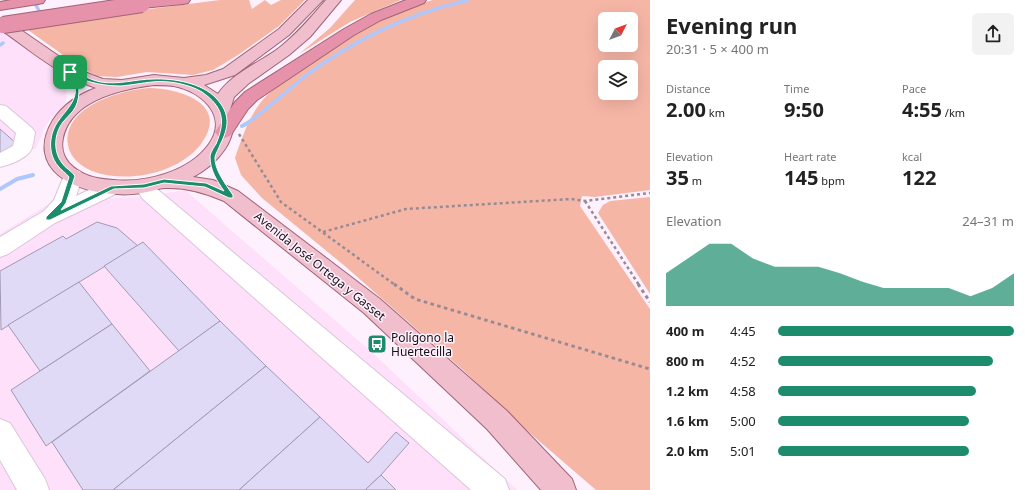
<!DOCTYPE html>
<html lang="en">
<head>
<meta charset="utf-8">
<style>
	body { margin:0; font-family:"Noto Sans",sans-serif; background:#f2f2f2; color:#222; height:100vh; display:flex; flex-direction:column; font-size:15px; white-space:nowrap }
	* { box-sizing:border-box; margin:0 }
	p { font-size:13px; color:#767676 }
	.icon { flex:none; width:22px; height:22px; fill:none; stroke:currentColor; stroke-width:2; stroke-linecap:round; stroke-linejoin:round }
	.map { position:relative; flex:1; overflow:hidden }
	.side { display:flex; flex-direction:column; background:#fff; width:380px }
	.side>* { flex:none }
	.needle { width:26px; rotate:48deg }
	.fabs { position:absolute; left:598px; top:12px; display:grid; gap:8px }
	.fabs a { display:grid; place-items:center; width:40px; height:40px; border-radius:6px; background:#fff; box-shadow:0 4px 16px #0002; font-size:20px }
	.pin { position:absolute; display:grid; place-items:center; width:34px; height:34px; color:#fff; margin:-17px; border-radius:8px; box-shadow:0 2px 6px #0006 }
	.round { display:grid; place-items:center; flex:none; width:42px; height:42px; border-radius:6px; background:#f2f2f2 }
	.head { display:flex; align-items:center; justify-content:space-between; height:68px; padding:0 16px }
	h1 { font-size:22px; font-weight:700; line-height:30px }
	.stats { display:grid; grid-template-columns:repeat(3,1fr); gap:6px; height:68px; padding:4px 16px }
	.stats div { display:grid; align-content:center }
	.stats b { font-size:20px; font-weight:700 }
	.stats small { font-size:11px; font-weight:400 }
	.stats p { font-size:11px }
	.chart { height:112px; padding:8px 16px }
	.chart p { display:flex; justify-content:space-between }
	.chart svg { width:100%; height:72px; margin-top:4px; fill:#1c8c6d; opacity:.7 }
	ul { padding:0 16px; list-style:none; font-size:13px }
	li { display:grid; grid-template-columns:64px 48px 1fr; align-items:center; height:30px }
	li i { height:10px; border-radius:5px; background:#1c8c6d }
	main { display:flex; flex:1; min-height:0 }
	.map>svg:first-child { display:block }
</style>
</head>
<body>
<main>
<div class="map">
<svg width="650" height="490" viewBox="0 0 650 490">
	<rect width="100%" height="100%" fill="#fef0fd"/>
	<!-- built -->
	<g fill="#fee0fb">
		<polygon points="0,28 55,71 67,82 66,102 46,125 36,148 0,168"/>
		<polygon points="185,190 375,355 517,490 0,490 0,234 60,197 93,199 150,196"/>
	</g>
	<!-- green -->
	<g fill="#f6b6a6" fill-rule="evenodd">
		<polygon points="220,0 249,0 252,9 265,0 271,5 281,0 305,0 279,26 238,55 213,70 193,75 147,72 117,77 96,76 73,62 28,30 150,9"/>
		<polygon points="355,0 401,0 350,22 299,54 330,28"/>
		<path d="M433,0H650V190L595,197L582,196L580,206L650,309V490H596L524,428L463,370L346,267L262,198L241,175L235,158C241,140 249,117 261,102C274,86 301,69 319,58C354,35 391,9 433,0ZM605,19H631V45H605ZM605,67H631V93H605Z"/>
		<path d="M149,88C179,88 231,104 201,144C178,174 126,184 92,171C81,166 70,158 68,145C62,107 120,90 149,88Z"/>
		<polygon points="650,197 650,294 598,213 603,205 610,201"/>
	</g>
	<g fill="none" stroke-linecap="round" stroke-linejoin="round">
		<!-- stream-far1 -->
		<g stroke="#aec8fd" stroke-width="3.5">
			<polyline points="33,0 42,16"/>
			<polyline points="0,45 3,43"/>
			<path d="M244,125C266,111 284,93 304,77C353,40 408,14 468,0"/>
		</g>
		<!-- stream -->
		<g stroke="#aec8fd" stroke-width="4">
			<polyline points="242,126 246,124"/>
			<polyline points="0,189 17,179 33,175"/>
		</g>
	</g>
	<!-- building -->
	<g fill="#e1daf6" stroke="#a099b3">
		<polygon points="0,129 17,144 0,154"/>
		<polygon points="97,222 117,228 138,246 1,330 0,271 63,236 66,239"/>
		<polygon points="143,242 220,321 179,351 104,266"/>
		<polygon points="79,282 112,324 40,371 8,325"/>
		<polygon points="220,321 266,366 113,490 83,490 52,442"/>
		<polygon points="112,324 150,371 46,446 11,390"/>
		<polygon points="266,366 320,417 239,490 113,490"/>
		<polygon points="320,417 368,463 396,432 409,443 381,475 365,490 239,490"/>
		<polygon points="381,475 396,490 365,490"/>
	</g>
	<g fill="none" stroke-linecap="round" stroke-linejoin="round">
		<!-- minor casing -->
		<g stroke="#dcc4d9" stroke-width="2">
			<g id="minor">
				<path d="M0,105L6,106L32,128L35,132C34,138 33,149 29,153C22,160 9,165 0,167V153L13,146L16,133L0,119Z"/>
				<polygon points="73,169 80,171 83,176 76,196 106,182 113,180 120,182 123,187 120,192 55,223 8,254 0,257 0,237 44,211 54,200 66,171"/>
				<polygon points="144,179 151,181 157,189 505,479 509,490 471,490 143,199 134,186 137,181"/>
				<polygon points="0,419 10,423 45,479 49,490 17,490 0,460"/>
			</g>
		</g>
		<!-- major casing -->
		<g stroke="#9e6477" stroke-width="2">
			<path id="major" d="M308,0H323L289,35L235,75L204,85L218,94C232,73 259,63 279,48C297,34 311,17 326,0H341L310,37L289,55L248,84L234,97L230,110C242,138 216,165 193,177L213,180L238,191L380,299L507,411L572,479L576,490H541L487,429L364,313L224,201C206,193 186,187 165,188C159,188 153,191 147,192C137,194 127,195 117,194C75,193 24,169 53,120C63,105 79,94 96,88C60,76 31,51 0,29V18L5,19L76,68L92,75L103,79L122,80L154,75L184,78L206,75L223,69L279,29ZM154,85C162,85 170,85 178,87C204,94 228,117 209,144C189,172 146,183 113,180C97,179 81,176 69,163C63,156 61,147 63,138C71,100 122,89 154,85Z"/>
		</g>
		<!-- highway casing -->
		<g stroke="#9e6477" stroke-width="2">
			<g id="highway">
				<polygon points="11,0 45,0 43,3 38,4 0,10 0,2"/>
				<polygon points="141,0 190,0 188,3 183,4 142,8 137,7 135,4 137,1"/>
				<polygon points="406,0 426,0 424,3 381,20 354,35 257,100 248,109 230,136 224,138 218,136 215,132 235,102 245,92 344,29 371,14"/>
			</g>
		</g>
		<!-- path-far1 -->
		<g stroke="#968b95" stroke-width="2.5" stroke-dasharray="3 3" stroke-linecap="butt">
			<polyline points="239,134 281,202 395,285"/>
			<polyline points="585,201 639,285"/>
			<polyline points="323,232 406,209 571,199 585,201 650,193"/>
		</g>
		<!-- path -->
		<g stroke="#968b95" stroke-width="3" stroke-dasharray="3.5 3.5" stroke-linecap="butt">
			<polyline points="394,284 415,299 650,369"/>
			<polyline points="638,284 650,302"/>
		</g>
		<!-- minor -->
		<use href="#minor" fill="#fff" fill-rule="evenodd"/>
		<!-- major -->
		<use href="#major" fill="#f0becc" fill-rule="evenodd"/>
		<!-- highway -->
		<use href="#highway" fill="#e692aa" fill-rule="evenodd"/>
		<!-- highway-bridge casing -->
		<g stroke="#9e6477" stroke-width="18" stroke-linecap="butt">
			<polyline id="highway-bridge" points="3,25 142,4"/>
		</g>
		<!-- highway-bridge -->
		<use href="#highway-bridge" stroke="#e692aa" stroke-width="16"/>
	</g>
	<!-- route -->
	<path fill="#1c8c6d" stroke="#fff" fill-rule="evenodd" d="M70,70C81,74 90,80 101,82C119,85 136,79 153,79C173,78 202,83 216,98C231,114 229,127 220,145C219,148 216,153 215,157C214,169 226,185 233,195V198H229L205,187L164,183L144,188L114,189L50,220H46V217L61,202L69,177C66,173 61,170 58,166C47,153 49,133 59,120C66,110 78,100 75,85C74,81 70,76 67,72ZM75,76C89,83 105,86 121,86C132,85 142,83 152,82C167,80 189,84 202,92C223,107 226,120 216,144C214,147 210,153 210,157C210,170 217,181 224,191L206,183L164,179L144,184L111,186L61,210L66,203L75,176C72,171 65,168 62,163C53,151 54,134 63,122C66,118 70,115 73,111C81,100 80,86 75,76Z"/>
	<!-- icons -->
	<defs>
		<g id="bus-square" transform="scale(1)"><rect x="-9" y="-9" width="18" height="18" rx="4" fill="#1c8c6d" stroke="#fef0fd"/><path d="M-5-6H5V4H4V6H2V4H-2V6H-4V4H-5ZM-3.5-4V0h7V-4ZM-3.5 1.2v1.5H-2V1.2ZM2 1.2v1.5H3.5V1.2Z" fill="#fff"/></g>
	</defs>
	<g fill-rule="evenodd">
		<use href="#bus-square" x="377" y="344"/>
	</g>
	<g text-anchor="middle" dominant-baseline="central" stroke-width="3" stroke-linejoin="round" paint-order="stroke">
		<!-- street labels -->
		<g font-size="12" fill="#181017" stroke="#fef0fd">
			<text transform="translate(320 266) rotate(39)">Avenida José Ortega y Gasset</text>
		</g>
		<!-- poi labels -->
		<g font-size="12" fill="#181017" stroke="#fef0fd" text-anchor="start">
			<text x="391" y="337">Polígono la<tspan x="391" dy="14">Huertecilla</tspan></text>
		</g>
	</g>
</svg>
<div class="fabs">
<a><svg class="needle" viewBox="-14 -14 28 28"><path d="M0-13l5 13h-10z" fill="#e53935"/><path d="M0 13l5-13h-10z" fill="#767676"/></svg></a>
<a><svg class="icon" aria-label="layers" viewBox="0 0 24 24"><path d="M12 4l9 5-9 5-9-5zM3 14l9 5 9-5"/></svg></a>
</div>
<div class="pin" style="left:70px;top:72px;background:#1e9e55"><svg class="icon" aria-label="arrive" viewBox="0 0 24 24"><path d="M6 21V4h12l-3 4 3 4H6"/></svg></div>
</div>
<section class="side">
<div class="head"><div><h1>Evening run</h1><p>20:31 · 5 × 400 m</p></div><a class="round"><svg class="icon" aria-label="share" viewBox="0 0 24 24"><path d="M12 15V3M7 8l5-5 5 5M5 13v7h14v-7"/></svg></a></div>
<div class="stats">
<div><p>Distance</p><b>2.00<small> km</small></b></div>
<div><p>Time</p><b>9:50</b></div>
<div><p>Pace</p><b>4:55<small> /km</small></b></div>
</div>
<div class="stats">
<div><p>Elevation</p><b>35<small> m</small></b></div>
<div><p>Heart rate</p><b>145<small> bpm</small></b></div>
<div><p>kcal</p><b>122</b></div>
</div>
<div class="chart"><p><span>Elevation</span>24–31 m</p>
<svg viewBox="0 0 160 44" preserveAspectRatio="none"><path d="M0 44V24L10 15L20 6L30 6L40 15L50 20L60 20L70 20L80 24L90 29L100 33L110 33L120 33L130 33L140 38L150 33L160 24V44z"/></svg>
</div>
<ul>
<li><b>400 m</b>4:45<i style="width:100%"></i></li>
<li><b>800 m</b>4:52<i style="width:91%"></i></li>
<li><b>1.2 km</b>4:58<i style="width:84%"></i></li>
<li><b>1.6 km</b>5:00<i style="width:81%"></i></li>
<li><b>2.0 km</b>5:01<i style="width:81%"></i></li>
</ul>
</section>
</main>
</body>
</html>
